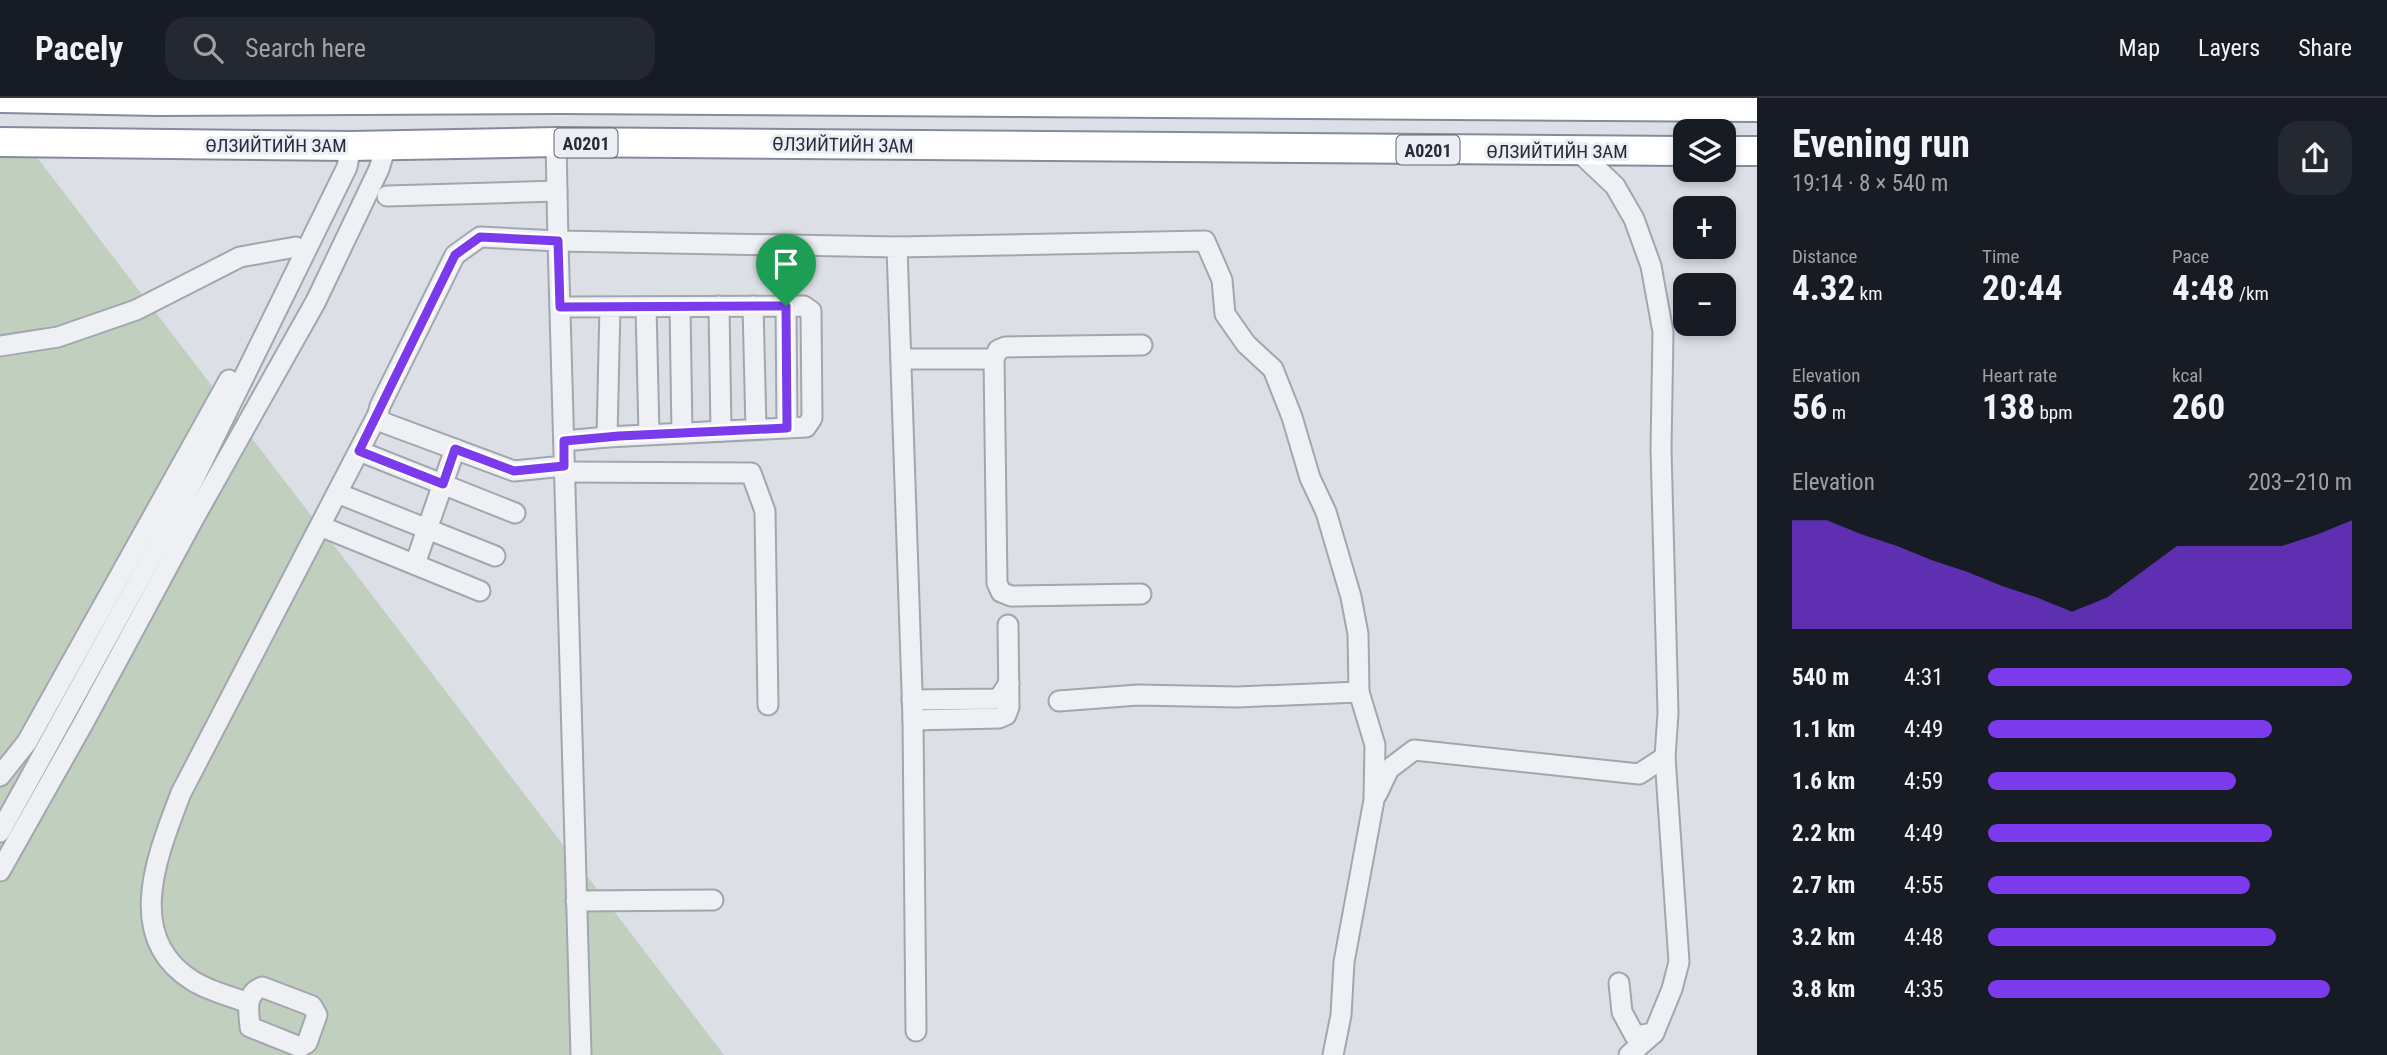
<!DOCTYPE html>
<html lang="en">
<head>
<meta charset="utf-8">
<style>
	body { margin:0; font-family:"Roboto Condensed",sans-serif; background:#242831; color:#f1f3f6; height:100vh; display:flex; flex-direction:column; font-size:26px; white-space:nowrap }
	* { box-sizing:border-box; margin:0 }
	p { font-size:23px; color:#9ea1a6 }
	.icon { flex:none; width:38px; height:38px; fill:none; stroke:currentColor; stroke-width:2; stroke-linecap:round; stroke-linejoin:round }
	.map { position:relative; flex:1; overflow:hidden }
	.sheet { display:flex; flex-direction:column; background:#171b24; width:630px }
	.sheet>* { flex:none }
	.controls { position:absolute; left:1673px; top:21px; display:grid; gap:14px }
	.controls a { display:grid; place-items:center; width:63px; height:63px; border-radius:14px; background:#171b24; box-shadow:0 4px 10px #0003; font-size:35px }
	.pin { position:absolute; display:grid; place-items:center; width:60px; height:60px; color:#fff; margin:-72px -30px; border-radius:50% 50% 50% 0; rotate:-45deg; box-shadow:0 0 7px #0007 }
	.pin .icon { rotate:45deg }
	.round { display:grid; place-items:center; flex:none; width:74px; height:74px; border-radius:21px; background:#242831 }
	.head { display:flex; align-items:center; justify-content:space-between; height:119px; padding:0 35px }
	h1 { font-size:38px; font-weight:700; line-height:52px }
	.figures { display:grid; grid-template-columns:repeat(3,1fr); gap:10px; height:119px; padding:7px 35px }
	.figures div { display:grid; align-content:center }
	.figures b { font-size:35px; font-weight:700 }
	.figures small { font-size:19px; font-weight:400 }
	.figures p { font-size:19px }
	.chart { height:196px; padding:14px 35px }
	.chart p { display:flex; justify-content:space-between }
	.chart svg { width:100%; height:126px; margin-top:7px; fill:#7c3aed; opacity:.7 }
	ul { padding:0 35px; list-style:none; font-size:23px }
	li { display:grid; grid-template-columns:112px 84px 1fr; align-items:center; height:52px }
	li i { height:18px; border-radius:9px; background:#7c3aed }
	header { display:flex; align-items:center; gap:42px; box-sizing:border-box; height:98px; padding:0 35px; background:#171b24; border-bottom:2px solid #363941 }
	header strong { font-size:33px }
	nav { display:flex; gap:38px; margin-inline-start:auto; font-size:24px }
	.search { width:490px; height:63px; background:#242831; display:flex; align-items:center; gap:18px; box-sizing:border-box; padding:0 24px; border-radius:21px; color:#9ea1a6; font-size:26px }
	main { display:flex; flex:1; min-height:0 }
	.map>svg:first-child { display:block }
</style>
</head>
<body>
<header>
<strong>Pacely</strong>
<div class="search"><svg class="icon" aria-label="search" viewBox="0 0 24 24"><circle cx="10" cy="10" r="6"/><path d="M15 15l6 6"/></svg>Search here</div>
<nav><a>Map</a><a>Layers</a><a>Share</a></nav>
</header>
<main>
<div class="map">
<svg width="1757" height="957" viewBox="0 0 1757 957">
	<rect width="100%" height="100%" fill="#dcdfe5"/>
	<!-- green -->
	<polygon fill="#c0cfbe" points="0,37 39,62 724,957 0,957"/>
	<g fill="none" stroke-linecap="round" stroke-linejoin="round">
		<!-- minor casing -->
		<g stroke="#a2a6af" stroke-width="23">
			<g id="minor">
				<polyline points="556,44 558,143 897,149 913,622 916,933"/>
				<polyline points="387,98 557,93"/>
				<polyline points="897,149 1205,143 1222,182 1225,216 1246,246 1273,271 1292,319 1310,380 1326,414 1351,499 1358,536 1359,594 1375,647 1374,702 1344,864 1341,917 1333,957"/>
				<polyline points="719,208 721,333"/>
				<polyline points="753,208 756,331"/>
				<polyline points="786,208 787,329"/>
				<path d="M560,209C641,209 722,208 804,208L811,213L812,320L806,329L607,339L610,209"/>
				<polyline points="646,209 649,336"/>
				<polyline points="680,209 682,335"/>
				<polyline points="0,248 58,239 136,212 240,159 296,149"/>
				<polyline points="901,261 994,261"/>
				<polyline points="564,343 607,339"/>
				<polyline points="359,353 515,415"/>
				<polyline points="564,368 514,373 382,324 378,316 380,308 455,157 480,139 558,143 581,957"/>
				<polyline points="565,374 751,375 765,413 768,607"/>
				<polyline points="337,395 495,458"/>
				<polyline points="320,428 480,493"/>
				<polyline points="415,466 455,351"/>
				<polyline points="1141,496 1011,498 1001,494 997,485 994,261 998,252 1005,249 1142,247"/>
				<polyline points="912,602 995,601 1000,599 1009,585"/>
				<polyline points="1059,603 1138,597 1237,599 1359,594"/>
				<polyline points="913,622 999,620 1006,617 1009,609 1008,527"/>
				<polyline points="0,678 27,644 229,282"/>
				<polyline points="1377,696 1389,671 1414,652 1639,676 1665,659 1668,615 1661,351 1663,234 1651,168 1634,121 1615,88 1578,53"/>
				<polyline points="0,734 187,395 347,69 351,48"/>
				<polyline points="0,773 84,624 193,422 316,203 379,71 386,48"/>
				<polyline points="576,803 713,802"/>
				<polyline points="1619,885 1622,914 1635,938 1654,935"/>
				<path d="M262,889L312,908L317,917L307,945L300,949L250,929C249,914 244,896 262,889Z"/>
				<path d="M248,905C230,898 209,893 193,883C122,839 158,756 181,695L378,316"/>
				<polyline points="1629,957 1654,935 1672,891 1679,864 1665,659"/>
			</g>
		</g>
		<!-- highway casing -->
		<g stroke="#848b9b" stroke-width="32">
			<g id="highway">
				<polyline points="2,0 158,3 561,1 1757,9"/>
				<polyline points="0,44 351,48 556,44 1685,53"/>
				<polyline points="1724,53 1757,53"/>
			</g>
		</g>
		<!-- minor -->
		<use href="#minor" stroke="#eef0f4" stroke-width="19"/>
		<!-- highway -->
		<use href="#highway" stroke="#fff" stroke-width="28"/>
	</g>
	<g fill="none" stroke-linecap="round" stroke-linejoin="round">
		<!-- route casing -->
		<g stroke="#fff" stroke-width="14">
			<polygon id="route" points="480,139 558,143 560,209 786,208 787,330 619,338 564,343 564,368 514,373 455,351 443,386 359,353 455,157"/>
		</g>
		<!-- route -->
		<use href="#route" stroke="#7c3aed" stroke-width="9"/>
	</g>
	<g text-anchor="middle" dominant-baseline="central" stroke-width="6" stroke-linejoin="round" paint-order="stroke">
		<!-- shield labels -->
		<g fill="#ebeef3" stroke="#626672" stroke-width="2">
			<rect x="554.5" y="30.5" width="63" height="29" rx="5"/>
			<rect x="1396.5" y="37.5" width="63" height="29" rx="5"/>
		</g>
		<g font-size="18" font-weight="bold" fill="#272c3b">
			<text x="586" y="45">A0201</text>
			<text x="1428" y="52">A0201</text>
		</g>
		<!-- street labels -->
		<g font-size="19" fill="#272c3b" stroke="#ebeef3">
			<text x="276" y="47">ӨЛЗИЙТИЙН ЗАМ</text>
			<text transform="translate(843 47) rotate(1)">ӨЛЗИЙТИЙН ЗАМ</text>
			<text x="1557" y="53">ӨЛЗИЙТИЙН ЗАМ</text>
		</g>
	</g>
</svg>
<div class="controls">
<a><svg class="icon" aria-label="layers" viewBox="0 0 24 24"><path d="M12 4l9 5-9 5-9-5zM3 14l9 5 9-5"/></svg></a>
<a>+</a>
<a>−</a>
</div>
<div class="pin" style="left:786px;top:208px;background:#1e9e55"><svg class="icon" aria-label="arrive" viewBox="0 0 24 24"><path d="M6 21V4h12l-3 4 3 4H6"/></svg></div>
</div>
<section class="sheet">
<div class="head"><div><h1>Evening run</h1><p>19:14 · 8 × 540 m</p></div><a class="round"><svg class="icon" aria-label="share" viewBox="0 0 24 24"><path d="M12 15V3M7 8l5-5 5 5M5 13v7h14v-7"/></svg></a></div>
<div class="figures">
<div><p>Distance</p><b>4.32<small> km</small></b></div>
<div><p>Time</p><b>20:44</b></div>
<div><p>Pace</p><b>4:48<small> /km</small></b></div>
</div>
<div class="figures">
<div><p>Elevation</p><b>56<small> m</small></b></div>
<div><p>Heart rate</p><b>138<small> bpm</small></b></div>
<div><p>kcal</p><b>260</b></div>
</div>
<div class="chart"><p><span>Elevation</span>203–210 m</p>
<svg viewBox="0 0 160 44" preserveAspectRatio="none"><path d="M0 44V6L10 6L20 11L30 15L40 20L50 24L60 29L70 33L80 38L90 33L100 24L110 15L120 15L130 15L140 15L150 11L160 6V44z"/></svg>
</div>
<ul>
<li><b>540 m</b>4:31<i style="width:100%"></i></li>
<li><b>1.1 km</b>4:49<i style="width:78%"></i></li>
<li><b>1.6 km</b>4:59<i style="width:68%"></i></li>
<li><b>2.2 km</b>4:49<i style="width:78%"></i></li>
<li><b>2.7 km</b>4:55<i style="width:72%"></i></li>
<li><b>3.2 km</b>4:48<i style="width:79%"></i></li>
<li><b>3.8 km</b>4:35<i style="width:94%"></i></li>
</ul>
</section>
</main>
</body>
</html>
